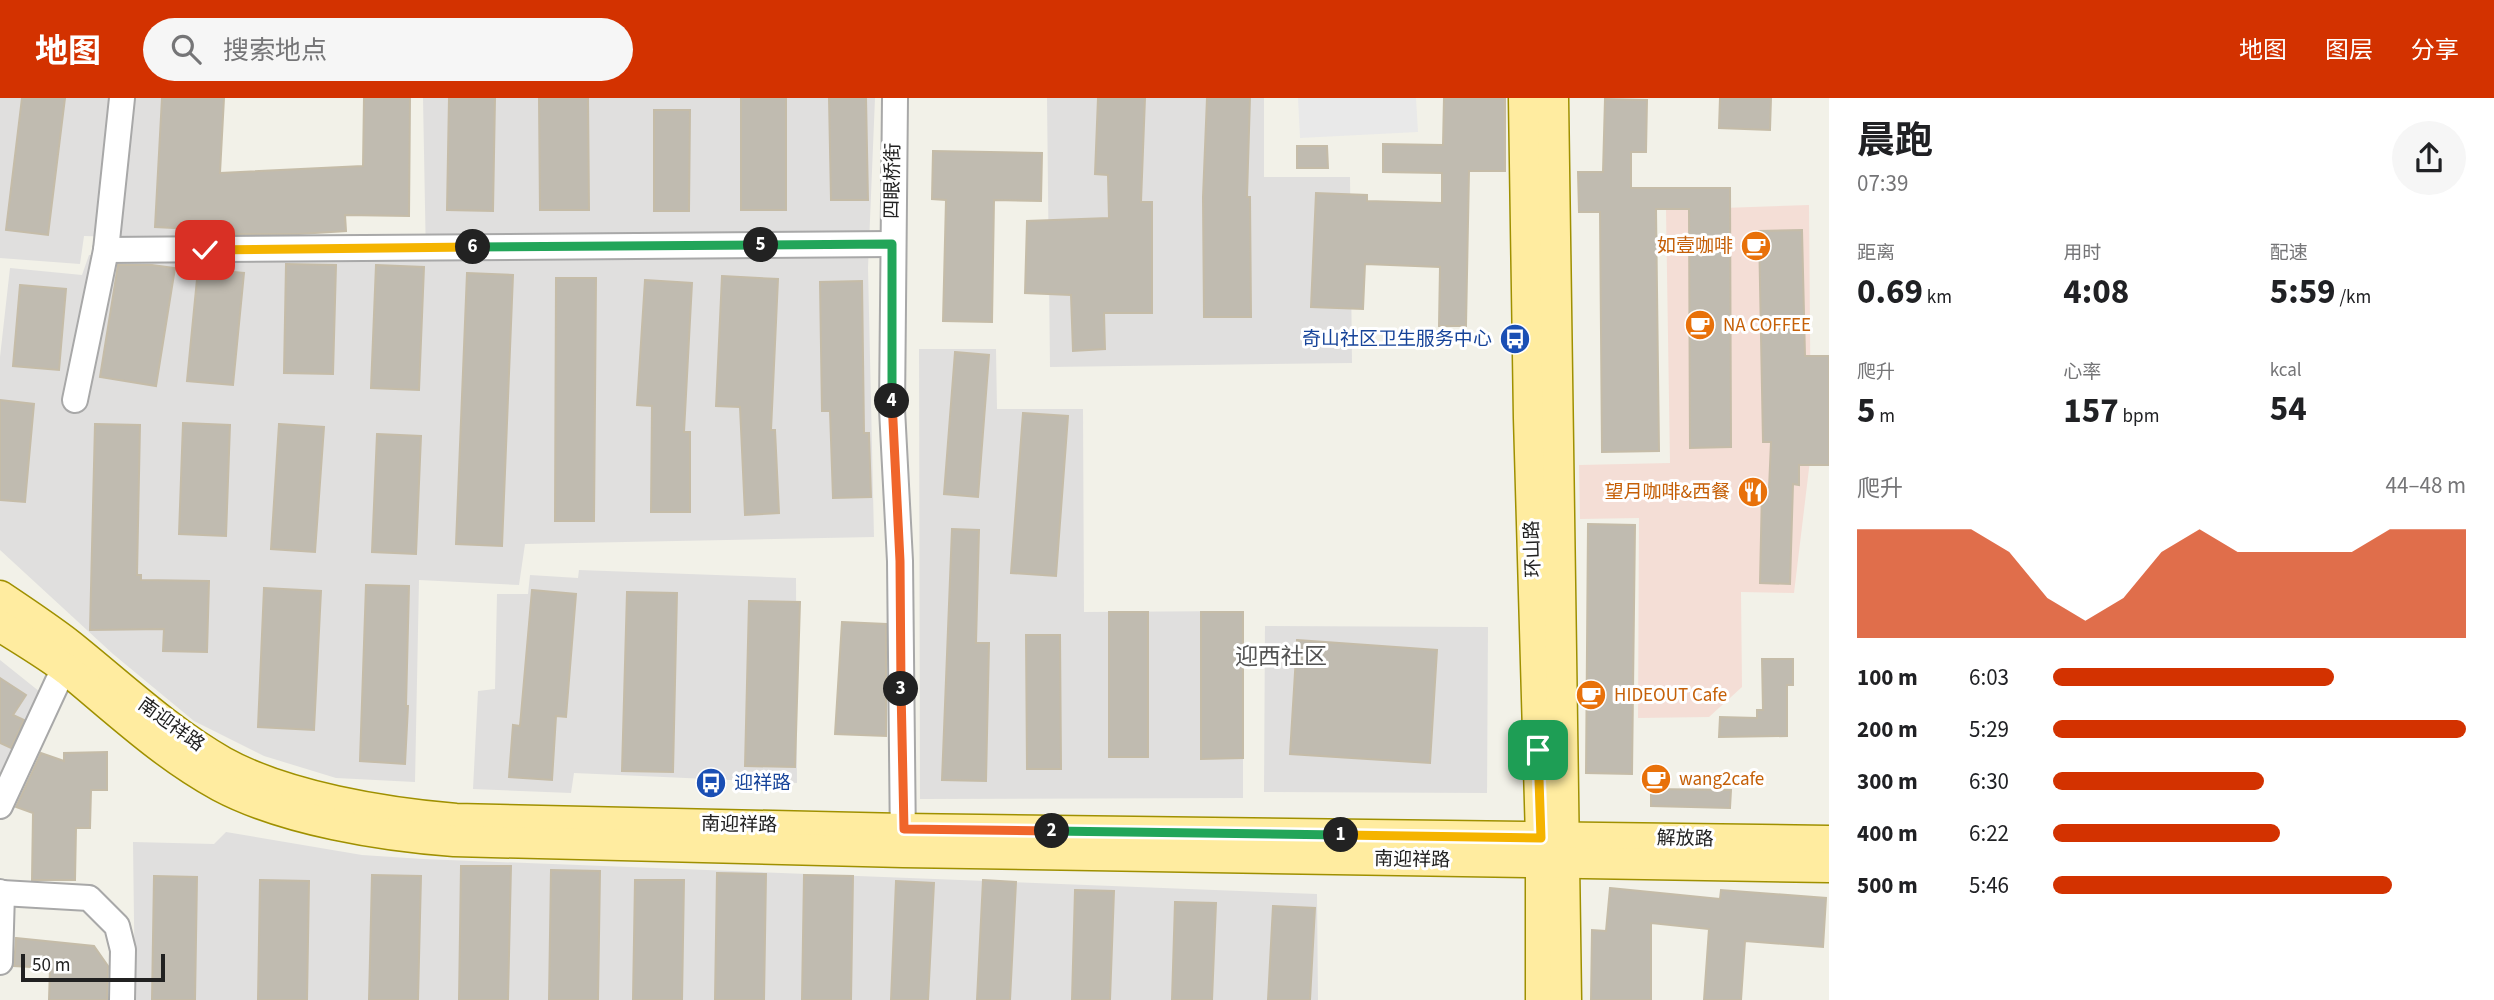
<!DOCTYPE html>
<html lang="zh">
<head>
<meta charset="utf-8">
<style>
	body { margin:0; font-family:"Source Sans 3","Noto Sans SC",sans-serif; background:#f6f6f6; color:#202124; height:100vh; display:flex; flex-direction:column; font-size:26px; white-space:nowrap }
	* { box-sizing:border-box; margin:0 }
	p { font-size:23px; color:#757577 }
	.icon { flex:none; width:38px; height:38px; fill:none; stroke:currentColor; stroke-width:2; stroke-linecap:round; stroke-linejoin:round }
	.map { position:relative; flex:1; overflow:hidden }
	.panel { display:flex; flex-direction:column; background:#fff; width:665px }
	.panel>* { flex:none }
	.scale { position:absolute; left:21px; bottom:18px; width:144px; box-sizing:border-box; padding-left:7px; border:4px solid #212121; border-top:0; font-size:19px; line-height:24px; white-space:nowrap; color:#212121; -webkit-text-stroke:5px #fff; paint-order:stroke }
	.pin { position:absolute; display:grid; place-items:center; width:60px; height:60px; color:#fff; margin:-30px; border-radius:14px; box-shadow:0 4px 10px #0006 }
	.km { position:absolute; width:35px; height:35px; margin:-18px; border-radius:50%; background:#222; color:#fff; font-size:19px; line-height:35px; text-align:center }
	.round { display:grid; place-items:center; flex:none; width:74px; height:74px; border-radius:37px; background:#f6f6f6 }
	.head { display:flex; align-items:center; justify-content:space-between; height:119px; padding:0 28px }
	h1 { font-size:38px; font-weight:700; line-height:52px }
	.figures { display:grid; grid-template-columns:repeat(3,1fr); gap:10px; height:119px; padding:7px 28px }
	.figures div { display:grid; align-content:center }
	.figures b { font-size:35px; font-weight:700 }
	.figures small { font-size:19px; font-weight:400 }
	.figures p { font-size:19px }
	.chart { height:196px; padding:14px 28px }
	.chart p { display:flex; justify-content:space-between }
	.chart svg { width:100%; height:126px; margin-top:7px; fill:#d33200; opacity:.7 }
	ul { padding:0 28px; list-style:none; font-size:23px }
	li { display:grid; grid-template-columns:112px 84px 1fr; align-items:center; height:52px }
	li i { height:18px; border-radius:9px; background:#d33200 }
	header { display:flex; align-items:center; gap:42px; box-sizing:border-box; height:98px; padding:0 35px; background:#d33200; color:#fff }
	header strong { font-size:33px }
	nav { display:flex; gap:38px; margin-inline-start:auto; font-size:24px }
	.search { width:490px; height:63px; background:#f6f6f6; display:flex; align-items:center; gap:18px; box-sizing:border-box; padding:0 24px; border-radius:38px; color:#757577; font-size:26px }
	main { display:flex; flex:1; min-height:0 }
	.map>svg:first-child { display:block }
</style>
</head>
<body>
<header>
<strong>地图</strong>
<div class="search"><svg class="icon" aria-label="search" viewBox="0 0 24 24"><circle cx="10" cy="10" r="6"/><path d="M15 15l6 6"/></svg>搜索地点</div>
<nav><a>地图</a><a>图层</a><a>分享</a></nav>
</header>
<main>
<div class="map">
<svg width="1829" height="902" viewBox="0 0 1829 902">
	<rect width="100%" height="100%" fill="#f2f1e8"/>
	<!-- residential -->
	<g fill="#e0dfde">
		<polygon points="0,0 220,0 222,142 84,138 80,166 0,160"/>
		<polygon points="423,0 875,0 868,170 874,439 525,446 519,487 419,482 415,684 336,680 264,658 194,623 113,556 0,452 0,259 10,170 82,177 89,157 347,163 426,162"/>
		<polygon points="1047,0 1264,0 1264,79 1350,79 1352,265 1050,269"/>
		<polygon points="919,251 996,251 997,311 1083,311 1084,514 1243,513 1243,700 920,701"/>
		<polygon points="579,472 796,480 797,685 574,675 571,695 473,691 478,593 495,591 497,496 528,496 530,477 578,480"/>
		<polygon points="1265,528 1488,529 1487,695 1264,694"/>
		<polygon points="0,562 40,594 0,683"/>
		<polygon points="226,734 362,757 423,761 1317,796 1318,902 135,902 133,744 214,746"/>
	</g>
	<!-- commercial -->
	<polygon fill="#f4ded6" points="1809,107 1811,354 1794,495 1741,494 1742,589 1709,619 1638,620 1639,420 1580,421 1579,367 1670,365 1666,112"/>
	<!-- parking -->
	<polygon fill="#e9e9e9" points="1298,0 1416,0 1418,34 1300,40"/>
	<!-- building -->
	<g fill="#c0bbb0" stroke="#c5bca8" stroke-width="2">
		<polygon points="22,0 65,0 48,137 6,132"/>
		<polygon points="162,0 224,0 220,75 363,68 364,0 410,0 409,118 345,117 346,133 299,136 235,136 235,133 155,129"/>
		<polygon points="449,0 495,0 493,113 447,112"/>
		<polygon points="539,0 588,0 589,112 540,112"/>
		<rect x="741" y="0" width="45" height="112"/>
		<polygon points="829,0 866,0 868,102 831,102"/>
		<polygon points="1098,0 1145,0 1141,104 1152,104 1152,215 1104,215 1105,251 1073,253 1071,197 1025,195 1027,123 1109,120 1108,77 1095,76"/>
		<polygon points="1207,0 1250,0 1247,99 1250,99 1251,219 1204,219 1203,99"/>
		<polygon points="1444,0 1505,0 1505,73 1469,73 1466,228 1439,228 1440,169 1365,166 1363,211 1311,209 1316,95 1367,97 1367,103 1442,105 1442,75 1383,74 1383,46 1443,47"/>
		<polygon points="1720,0 1771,0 1770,32 1719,30"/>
		<polygon points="1605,1 1647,2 1646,54 1631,54 1631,90 1730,90 1731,349 1690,350 1689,111 1656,111 1659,353 1602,354 1600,114 1579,114 1578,74 1603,74"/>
		<polygon points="654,12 690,12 689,113 654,113"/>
		<polygon points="1297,48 1327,48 1328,70 1297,70"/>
		<polygon points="933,53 1042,55 1041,103 994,102 992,224 943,223 946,102 932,101"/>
		<polygon points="1802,132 1805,258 1829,258 1829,367 1799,367 1799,387 1793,386 1790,486 1760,485 1762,391 1769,391 1771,344 1763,344 1759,133"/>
		<polygon points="286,166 336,167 333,276 284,275"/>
		<polygon points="118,167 152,167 175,170 156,288 100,279"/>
		<polygon points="376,167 424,169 419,292 371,290"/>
		<polygon points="198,171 244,175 233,287 187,283"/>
		<polygon points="467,175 513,177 502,448 456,446"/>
		<polygon points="722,178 778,181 771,332 775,332 779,415 745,417 740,309 716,308"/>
		<polygon points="556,180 596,180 594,423 555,423"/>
		<polygon points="645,182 692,185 684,334 690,334 690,414 651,414 652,308 637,307"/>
		<polygon points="862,183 864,335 869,335 871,399 833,400 830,313 822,313 820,184"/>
		<polygon points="20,187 66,191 59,272 13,268"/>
		<polygon points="955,254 989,257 978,399 944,396"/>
		<polygon points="0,302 34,306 25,404 0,402"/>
		<polygon points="1023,315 1068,318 1056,478 1011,475"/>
		<polygon points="183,325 230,327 226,438 179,436"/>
		<polygon points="95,326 140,327 137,477 141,477 141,482 209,483 207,554 163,553 164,531 90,532"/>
		<polygon points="279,326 324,329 315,454 271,451"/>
		<polygon points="377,336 421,338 416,456 372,454"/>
		<polygon points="1588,426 1635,427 1632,676 1586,675"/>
		<polygon points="952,431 979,432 976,545 989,545 986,683 942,682"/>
		<polygon points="366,487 409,488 406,608 408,608 405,666 360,663"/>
		<polygon points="264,490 321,493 314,632 258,629"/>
		<polygon points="532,492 576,496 566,619 556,618 552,682 509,679 513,627 520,628"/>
		<polygon points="627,494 677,495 673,674 622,673"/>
		<polygon points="749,503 800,504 795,669 745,668"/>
		<rect x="1109" y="514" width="39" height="145"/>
		<polygon points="1201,514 1243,514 1243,660 1201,661"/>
		<polygon points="842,524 886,526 886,638 835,636"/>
		<polygon points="1026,537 1060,537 1061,671 1027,671"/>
		<polygon points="1297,542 1437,552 1430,665 1290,656"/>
		<polygon points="1762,561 1793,561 1793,587 1787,587 1787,638 1719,639 1720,619 1757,620 1757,612 1763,612"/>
		<polygon points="0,580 26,597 13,617 24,622 11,650 0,645"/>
		<polygon points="107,654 107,692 91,692 90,730 76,730 75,782 32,782 33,715 16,709 41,655 64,663 64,655"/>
		<polygon points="1651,691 1731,692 1730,710 1651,708"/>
		<polygon points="461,768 511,768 508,902 459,902"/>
		<polygon points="551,772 600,773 598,902 549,902"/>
		<polygon points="717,775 766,776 764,902 715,902"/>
		<polygon points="372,777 421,778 418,902 369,902"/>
		<polygon points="804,777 853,778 851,902 802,902"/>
		<polygon points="154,778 197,779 195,902 152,902"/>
		<polygon points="260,782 309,783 307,902 258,902"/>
		<polygon points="635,782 684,782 682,902 633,902"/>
		<polygon points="983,782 1016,784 1010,902 977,902"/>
		<polygon points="896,783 934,785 928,902 891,902"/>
		<polygon points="1610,790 1720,801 1721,792 1826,800 1823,849 1745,843 1741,902 1704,902 1709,831 1651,825 1651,902 1591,902 1592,832 1606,833"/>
		<polygon points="1075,792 1114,793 1110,902 1072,902"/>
		<polygon points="1175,804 1216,805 1212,902 1172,902"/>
		<polygon points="1273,808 1315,810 1310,902 1268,902"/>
		<polygon points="16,840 94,848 108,868 107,902 49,902 50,870 14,868"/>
	</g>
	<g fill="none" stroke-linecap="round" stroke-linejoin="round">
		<!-- minor casing -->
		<g stroke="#a8a8a8" stroke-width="28">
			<g id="minor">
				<polyline points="895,0 892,311 900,463 903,748"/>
				<polyline points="106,152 892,146"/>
				<polyline points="75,302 106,152 122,0"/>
				<polyline points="0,708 64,570 67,554"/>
				<polyline points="0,794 2,795 0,864"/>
				<polyline points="2,795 89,800 117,828 123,852 122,902"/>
			</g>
		</g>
		<!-- major casing -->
		<g stroke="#9f9000" stroke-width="33">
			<g id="major">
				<polyline points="1524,0 1529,320 1541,740 1541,902"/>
				<polyline points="1553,0 1566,902"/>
				<path d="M0,498C24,514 48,530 70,547C120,587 167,632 223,664C286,699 385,715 456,721L903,731L1829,743"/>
				<path d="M0,528C22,542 46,556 67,572C117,613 163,657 220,688C284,722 383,738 454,743L903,754L1829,769"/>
			</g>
		</g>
		<!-- minor -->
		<use href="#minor" stroke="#fff" stroke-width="24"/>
		<!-- major -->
		<use href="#major" stroke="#ffeca0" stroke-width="30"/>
	</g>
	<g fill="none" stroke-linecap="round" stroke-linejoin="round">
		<!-- split-1 casing -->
		<g stroke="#fff" stroke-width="14">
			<polyline id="split-1" points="1341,737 1541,740 1538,652"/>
		</g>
		<!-- split-2 casing -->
		<g stroke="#fff" stroke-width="14">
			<polyline id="split-2" points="1052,733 1341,737"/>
		</g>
		<!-- split-3 casing -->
		<g stroke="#fff" stroke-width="14">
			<polyline id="split-3" points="901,591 904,731 1052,733"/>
		</g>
		<!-- split-4 casing -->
		<g stroke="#fff" stroke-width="14">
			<polyline id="split-4" points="892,303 900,463 901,591"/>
		</g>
		<!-- split-5 casing -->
		<g stroke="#fff" stroke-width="14">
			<polyline id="split-5" points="761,147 892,146 892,303"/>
		</g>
		<!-- split-6 casing -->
		<g stroke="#fff" stroke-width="14">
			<polyline id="split-6" points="473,149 761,147"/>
		</g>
		<!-- split-7 casing -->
		<g stroke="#fff" stroke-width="14">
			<polyline id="split-7" points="205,152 473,149"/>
		</g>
		<!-- split-1 -->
		<use href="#split-1" stroke="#f5b400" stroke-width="9"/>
		<!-- split-2 -->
		<use href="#split-2" stroke="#22a559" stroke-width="9"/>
		<!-- split-3 -->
		<use href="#split-3" stroke="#f0652b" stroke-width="9"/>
		<!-- split-4 -->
		<use href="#split-4" stroke="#f0652b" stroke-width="9"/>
		<!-- split-5 -->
		<use href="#split-5" stroke="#22a559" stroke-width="9"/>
		<!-- split-6 -->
		<use href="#split-6" stroke="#22a559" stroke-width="9"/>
		<!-- split-7 -->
		<use href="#split-7" stroke="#f5b400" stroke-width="9"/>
	</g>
	<!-- icons -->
	<defs>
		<g id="cafe-disc" transform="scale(1.575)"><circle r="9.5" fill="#e8710a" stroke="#fff"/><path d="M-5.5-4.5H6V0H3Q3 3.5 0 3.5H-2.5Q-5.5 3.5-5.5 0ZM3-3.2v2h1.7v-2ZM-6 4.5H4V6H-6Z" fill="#fff"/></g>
		<g id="bus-disc" transform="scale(1.575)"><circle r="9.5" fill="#1a4fb4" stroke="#fff"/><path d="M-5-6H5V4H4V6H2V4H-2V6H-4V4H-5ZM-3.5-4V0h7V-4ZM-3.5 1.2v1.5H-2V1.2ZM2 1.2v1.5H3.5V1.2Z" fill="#fff"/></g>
		<g id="restaurant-disc" transform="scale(1.575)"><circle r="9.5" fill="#e8710a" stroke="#fff"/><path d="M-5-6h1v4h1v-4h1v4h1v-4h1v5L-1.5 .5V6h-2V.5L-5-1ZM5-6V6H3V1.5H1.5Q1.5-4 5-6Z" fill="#fff"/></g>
	</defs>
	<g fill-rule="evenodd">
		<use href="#cafe-disc" x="1756" y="148"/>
		<use href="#cafe-disc" x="1700" y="227"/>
		<use href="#bus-disc" x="1515" y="241"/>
		<use href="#restaurant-disc" x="1753" y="394"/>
		<use href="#cafe-disc" x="1591" y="597"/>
		<use href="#cafe-disc" x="1656" y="681"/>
		<use href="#bus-disc" x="711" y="685"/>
	</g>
	<g text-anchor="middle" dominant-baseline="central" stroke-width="6" stroke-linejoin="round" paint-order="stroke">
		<!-- street labels -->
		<g font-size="19" fill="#212121" stroke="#fff">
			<text transform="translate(893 83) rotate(-89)">四眼桥街</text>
			<text transform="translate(1533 451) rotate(-92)">环山路</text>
			<text transform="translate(171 627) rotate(36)">南迎祥路</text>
			<text transform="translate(739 727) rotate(1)">南迎祥路</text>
			<text transform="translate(1685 741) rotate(1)">解放路</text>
			<text transform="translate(1412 762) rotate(1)">南迎祥路</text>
		</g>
		<!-- food labels -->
		<g font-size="19" fill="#c56008" stroke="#fff" text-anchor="start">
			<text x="1733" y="148" text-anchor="end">如壹咖啡</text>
			<text x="1723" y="227">NA COFFEE</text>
			<text x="1730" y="394" text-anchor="end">望月咖啡&amp;西餐</text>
			<text x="1614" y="597">HIDEOUT Cafe</text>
			<text x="1679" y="681">wang2cafe</text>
		</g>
		<!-- transit labels -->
		<g font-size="19" fill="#164399" stroke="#fff" text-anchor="end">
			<text x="1492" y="241">奇山社区卫生服务中心</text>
			<text x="734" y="685" text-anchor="start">迎祥路</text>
		</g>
		<!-- quarter labels -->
		<g font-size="23" fill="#545454" stroke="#fff">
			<text x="1281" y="558">迎西社区</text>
		</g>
	</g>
</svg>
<div class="scale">50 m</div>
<div class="pin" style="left:1538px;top:652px;background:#1e9e55"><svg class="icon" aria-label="arrive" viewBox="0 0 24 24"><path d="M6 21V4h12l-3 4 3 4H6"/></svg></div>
<div class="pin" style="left:205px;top:152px;background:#d93025"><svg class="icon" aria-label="check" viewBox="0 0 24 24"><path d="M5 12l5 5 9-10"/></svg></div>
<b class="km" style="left:1341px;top:737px">1</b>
<b class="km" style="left:1052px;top:733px">2</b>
<b class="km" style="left:901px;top:591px">3</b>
<b class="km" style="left:892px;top:303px">4</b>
<b class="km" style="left:761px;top:147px">5</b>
<b class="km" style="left:473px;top:149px">6</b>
</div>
<section class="panel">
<div class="head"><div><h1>晨跑</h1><p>07:39</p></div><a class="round"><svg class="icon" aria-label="share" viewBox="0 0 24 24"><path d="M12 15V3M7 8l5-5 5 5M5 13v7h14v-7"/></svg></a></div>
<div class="figures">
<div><p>距离</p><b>0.69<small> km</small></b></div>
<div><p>用时</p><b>4:08</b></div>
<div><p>配速</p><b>5:59<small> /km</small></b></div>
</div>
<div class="figures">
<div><p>爬升</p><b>5<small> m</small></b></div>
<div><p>心率</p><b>157<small> bpm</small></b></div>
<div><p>kcal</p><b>54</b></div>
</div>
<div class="chart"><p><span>爬升</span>44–48 m</p>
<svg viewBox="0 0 160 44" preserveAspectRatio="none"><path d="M0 44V6L10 6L20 6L30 6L40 14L50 30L60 38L70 30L80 14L90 6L100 14L110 14L120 14L130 14L140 6L150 6L160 6V44z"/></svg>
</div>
<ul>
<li><b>100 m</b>6:03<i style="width:68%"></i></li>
<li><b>200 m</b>5:29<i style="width:100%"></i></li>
<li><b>300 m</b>6:30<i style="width:51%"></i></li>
<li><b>400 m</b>6:22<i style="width:55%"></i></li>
<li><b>500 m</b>5:46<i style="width:82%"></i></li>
</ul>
</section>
</main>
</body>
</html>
